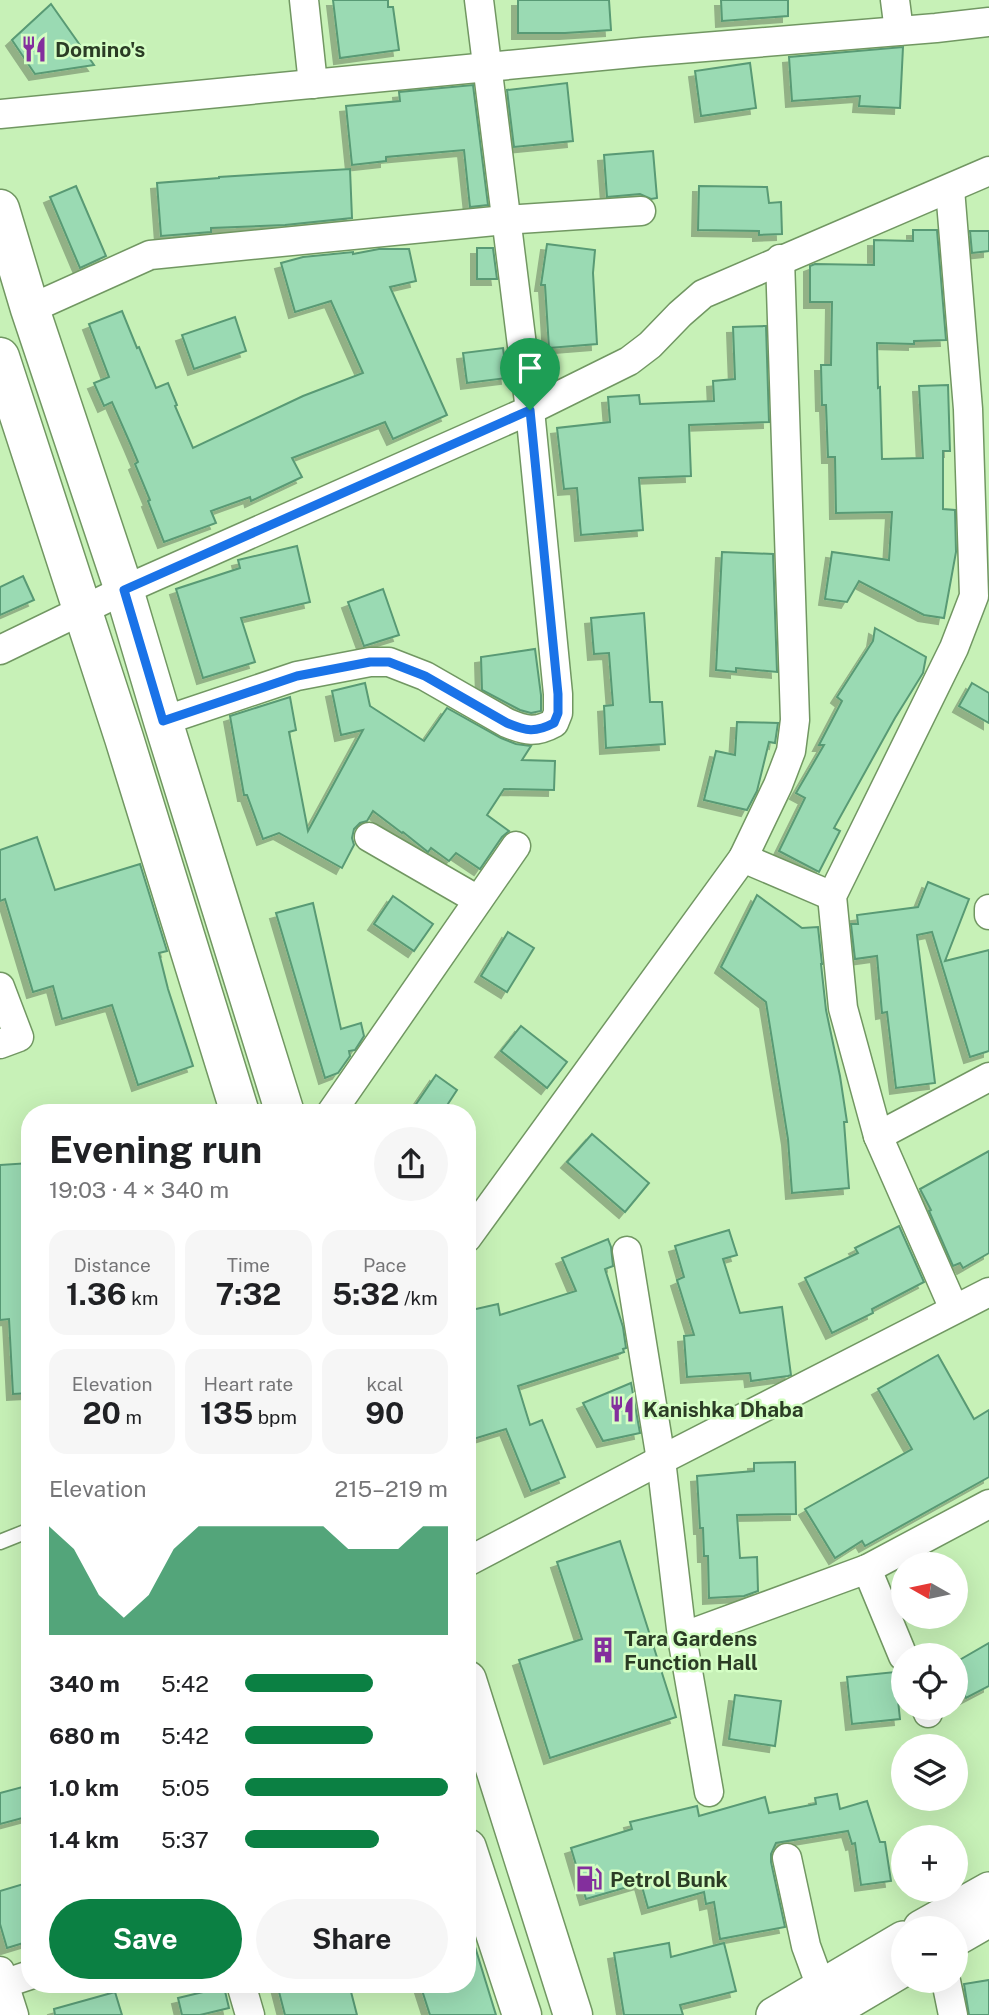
<!DOCTYPE html>
<html lang="en">
<head>
<meta charset="utf-8">
<style>
	body { margin:0; font-family:"Public Sans",sans-serif; background:#f6f6f6; color:#202124; height:100vh; display:flex; flex-direction:column; font-size:26px; white-space:nowrap }
	* { box-sizing:border-box; margin:0 }
	p { font-size:23px; color:#757577 }
	.icon { flex:none; width:38px; height:38px; fill:none; stroke:currentColor; stroke-width:2; stroke-linecap:round; stroke-linejoin:round }
	.map { position:relative; flex:1; overflow:hidden }
	.details { position:absolute; left:21px; top:1104px; width:455px; height:889px; display:flex; flex-direction:column; background:#fff; border-radius:28px; box-shadow:0 7px 28px #0002 }
	.details>* { flex:none }
	.needle { width:46px; rotate:279deg }
	.fabs { position:absolute; left:891px; top:1552px; display:grid; gap:14px }
	.fabs a { display:grid; place-items:center; width:77px; height:77px; border-radius:50%; background:#fff; box-shadow:0 7px 28px #0002; font-size:35px }
	.pin { position:absolute; display:grid; place-items:center; width:60px; height:60px; color:#fff; margin:-72px -30px; border-radius:50% 50% 50% 0; rotate:-45deg; box-shadow:0 0 7px #0007 }
	.pin .icon { rotate:45deg }
	.round { display:grid; place-items:center; flex:none; width:74px; height:74px; border-radius:37px; background:#f6f6f6 }
	.summary { display:flex; align-items:center; justify-content:space-between; height:119px; padding:0 28px }
	h1 { font-size:38px; font-weight:700; line-height:52px }
	.figures { display:grid; grid-template-columns:repeat(3,1fr); gap:10px; height:119px; padding:7px 28px }
	.figures div { display:grid; align-content:center; border-radius:18px; background:#f6f6f6; text-align:center }
	.figures b { font-size:30px; font-weight:700 }
	.figures small { font-size:19px; font-weight:400 }
	.figures p { font-size:19px }
	.chart { height:196px; padding:14px 28px }
	.chart p { display:flex; justify-content:space-between }
	.chart svg { width:100%; height:126px; margin-top:7px; fill:#0b8043; opacity:.7 }
	.button { display:flex; gap:14px; margin-top:auto; padding:14px 28px }
	.button a { flex:1; height:80px; border-radius:42px; background:#0b8043; color:#fff; font-size:28px; font-weight:700; line-height:80px; text-align:center }
	.button a+a { background:#f6f6f6; color:#202124 }
	ul { padding:0 28px; list-style:none; font-size:23px }
	li { display:grid; grid-template-columns:112px 84px 1fr; align-items:center; height:52px }
	li i { height:18px; border-radius:9px; background:#0b8043 }
	.map>svg:first-child { display:block }
</style>
</head>
<body>
<div class="map">
<svg width="989" height="2015" viewBox="0 0 989 2015">
	<defs>
		<filter id="shadow"><feDropShadow dx="-6" dy="6" stdDeviation="0" flood-color="#0004"/></filter>
	</defs>
	<rect width="100%" height="100%" fill="#c7f1b7"/>
	<!-- building -->
	<g fill="#9adab3" stroke="#599a74" stroke-width="2" filter="url(#shadow)">
		<polygon points="333,0 388,0 388,7 393,7 399,50 340,58"/>
		<polygon points="518,0 609,0 611,30 565,33 518,33"/>
		<polygon points="721,0 788,0 788,16 722,21"/>
		<polygon points="51,4 94,65 35,74 12,40"/>
		<polygon points="903,47 900,108 859,106 860,96 792,101 789,57"/>
		<polygon points="750,63 756,108 701,116 695,71"/>
		<polygon points="567,83 573,141 514,147 507,90"/>
		<polygon points="473,85 488,205 470,207 464,150 386,157 386,161 352,165 346,106 400,101 399,92"/>
		<polygon points="653,151 657,198 651,199 640,194 607,197 604,155"/>
		<polygon points="350,169 352,218 285,225 211,228 211,232 161,236 157,183 219,178 219,177"/>
		<polygon points="76,186 106,256 80,268 50,197"/>
		<polygon points="699,186 767,187 769,203 781,202 782,234 759,235 759,231 698,230"/>
		<polygon points="913,230 937,230 946,340 914,341 914,344 877,343 878,388 880,387 882,459 923,458 919,386 948,385 950,451 943,451 943,509 955,510 956,552 944,618 924,615 859,581 847,602 825,599 832,552 889,560 892,512 836,513 835,457 828,457 826,405 822,405 821,365 831,365 832,302 810,302 810,266 815,264 874,265 874,240 913,241"/>
		<polygon points="970,231 989,231 989,251 972,253"/>
		<polygon points="547,244 595,250 593,273 597,344 549,348 545,285 541,285"/>
		<polygon points="477,248 493,248 497,279 477,279"/>
		<polygon points="379,249 409,249 416,281 390,287 447,415 393,439 385,422 292,458 302,477 251,501 250,497 211,511 216,523 164,542 148,501 150,500 135,464 138,462 130,443 112,402 104,406 94,383 109,377 89,324 122,311 137,348 139,347 156,388 168,383 177,405 175,406 193,448 303,396 363,373 331,301 295,312 281,263 303,257 353,252 353,254"/>
		<polygon points="235,317 246,351 194,369 182,335"/>
		<polygon points="766,326 769,422 689,425 691,476 639,478 643,530 581,535 577,488 564,489 557,428 610,422 608,397 639,395 640,404 714,401 713,381 735,379 733,327"/>
		<polygon points="503,348 507,378 467,383 463,353"/>
		<polygon points="297,546 310,602 241,618 255,662 203,678 176,589 240,568 238,560"/>
		<polygon points="722,552 773,554 777,672 736,668 736,672 716,670"/>
		<polygon points="23,576 34,600 0,615 0,587"/>
		<polygon points="383,589 399,635 364,646 348,602"/>
		<polygon points="644,613 650,702 662,702 665,744 606,748 604,706 613,705 609,653 594,654 591,618"/>
		<polygon points="875,628 926,657 923,673 895,718 834,828 840,831 819,872 779,851 805,798 796,793 824,745 819,745 842,701 837,697 873,641"/>
		<polygon points="535,649 541,695 541,711 531,713 520,710 482,690 481,657"/>
		<polygon points="365,683 370,706 424,741 447,708 501,738 516,744 531,746 522,760 555,761 554,790 504,789 487,815 509,831 502,837 480,869 456,853 449,861 431,848 428,852 403,832 402,833 373,811 367,821 360,823 354,829 352,838 354,845 342,868 279,833 263,839 247,795 244,795 230,716 290,697 296,730 289,732 308,831 363,730 341,735 332,691"/>
		<polygon points="972,683 989,693 989,723 959,706"/>
		<polygon points="737,722 778,723 775,743 769,742 757,791 747,810 704,800 716,751 735,755"/>
		<polygon points="37,837 55,890 140,864 167,951 159,953 168,989 193,1066 138,1085 112,1005 62,1019 53,986 33,992 5,899 0,901 0,850"/>
		<polygon points="928,882 969,899 945,961 989,950 989,1051 970,1057 932,932 917,935 935,1083 896,1088 887,1012 882,1013 877,956 855,959 851,924 858,924 857,915 918,907"/>
		<polygon points="757,895 802,928 818,927 822,964 821,964 826,1010 840,1076 847,1122 844,1122 849,1188 792,1193 788,1139 766,1002 721,967"/>
		<polygon points="393,896 433,924 414,951 374,924"/>
		<polygon points="313,903 341,1029 361,1023 364,1036 355,1050 349,1051 350,1056 338,1073 325,1078 276,913"/>
		<polygon points="508,932 534,948 507,992 481,976"/>
		<polygon points="521,1026 567,1062 547,1088 501,1051"/>
		<polygon points="436,1075 457,1090 442,1113 410,1113"/>
		<polygon points="592,1134 649,1183 625,1212 567,1162"/>
		<polygon points="989,1151 989,1253 963,1268 960,1263 953,1266 929,1211 931,1210 920,1189"/>
		<polygon points="30,1163 30,1393 13,1394 9,1319 0,1320 0,1165"/>
		<polygon points="899,1226 924,1282 872,1309 873,1313 832,1333 805,1278 858,1253 855,1248"/>
		<polygon points="729,1230 737,1255 723,1259 740,1313 782,1307 791,1375 788,1376 751,1381 750,1373 687,1377 684,1336 694,1335 677,1280 684,1277 675,1246"/>
		<polygon points="608,1239 611,1247 613,1266 605,1269 623,1327 626,1348 623,1349 624,1352 518,1386 530,1425 542,1420 565,1477 531,1491 506,1429 467,1441 467,1311 498,1304 500,1315 576,1291 562,1258"/>
		<polygon points="938,1355 974,1419 989,1410 989,1477 865,1546 862,1541 835,1558 805,1509 912,1449 878,1389"/>
		<polygon points="631,1383 640,1433 603,1441 583,1403"/>
		<polygon points="795,1462 796,1514 737,1515 740,1558 757,1557 758,1591 744,1596 709,1598 708,1556 704,1556 703,1528 700,1528 697,1476 754,1471 754,1463"/>
		<polygon points="620,1541 676,1717 550,1758 519,1660 582,1639 557,1562"/>
		<polygon points="989,1643 989,1686 966,1698 956,1679 956,1662"/>
		<polygon points="895,1672 900,1719 852,1724 847,1677"/>
		<polygon points="735,1695 781,1701 775,1746 729,1739"/>
		<polygon points="30,1785 30,1816 0,1824 0,1793"/>
		<polygon points="837,1794 840,1809 867,1801 880,1842 885,1842 891,1881 861,1885 855,1843 852,1844 848,1831 776,1843 771,1854 771,1862 785,1927 720,1939 714,1902 706,1904 704,1892 648,1908 641,1883 586,1899 571,1848 632,1829 630,1822 697,1806 699,1816 765,1797 769,1813 816,1804 815,1798"/>
		<polygon points="30,1882 30,1941 7,1948 0,1924 0,1891"/>
		<polygon points="467,1937 472,1937 496,2015 430,2015 420,1984 467,1984"/>
		<polygon points="669,1943 671,1957 724,1943 736,1991 680,2005 683,2015 624,2015 614,1953"/>
		<polygon points="989,1980 989,2015 969,2015 964,1984"/>
		<polygon points="277,1984 349,1984 357,2015 285,2015"/>
		<polygon points="224,1987 229,2008 200,2015 182,2015 178,1998"/>
		<polygon points="115,1992 122,2015 55,2015 54,2009"/>
	</g>
	<g fill="none" stroke-linecap="round" stroke-linejoin="round">
		<!-- service casing -->
		<g stroke="#719762" stroke-width="17">
			<polyline id="service" points="0,1542 30,1530"/>
		</g>
		<!-- minor casing -->
		<g stroke="#719762" stroke-width="31">
			<g id="minor">
				<polyline points="304,0 313,84"/>
				<polyline points="895,0 899,31"/>
				<polyline points="0,114 643,52 936,28 989,22"/>
				<polyline points="950,189 968,409 974,596 954,648 832,896 843,1008 878,1136 954,1309"/>
				<polyline points="30,309 150,255 505,220 641,211"/>
				<polyline points="0,650 124,590 530,410 629,361 650,345 680,314 703,294 989,171"/>
				<path d="M163,721L297,676L370,662H389L425,676L507,723C526,731 536,733 554,723L558,713V694L530,410L479,0"/>
				<polyline points="369,837 478,900"/>
				<polyline points="743,858 832,896"/>
				<polyline points="989,909 989,915"/>
				<polyline points="0,987 19,1037 0,1044"/>
				<polyline points="331,1113 516,846"/>
				<polyline points="878,1136 989,1077"/>
				<polyline points="467,1238 743,858 778,785 791,751 795,720 780,259"/>
				<polyline points="627,1251 661,1460 682,1637 709,1792"/>
				<polyline points="467,1562 661,1460 989,1292"/>
				<polyline points="867,1569 903,1656"/>
				<polyline points="682,1637 867,1569 989,1504"/>
				<polyline points="926,1708 928,1713"/>
				<polyline points="787,1858 806,1946 821,1987"/>
				<polyline points="0,1971 14,2015"/>
				<polyline points="946,1981 953,2015"/>
				<polyline points="241,1984 250,2015"/>
				<polyline points="0,1985 30,1975"/>
			</g>
		</g>
		<!-- tertiary casing -->
		<g stroke="#719762" stroke-width="38">
			<g id="tertiary">
				<polyline points="921,1928 989,1890"/>
				<polyline points="956,1938 989,1919"/>
				<polyline points="774,2015 903,1939"/>
				<polyline points="825,2015 903,1969"/>
			</g>
		</g>
		<!-- primary casing -->
		<g stroke="#719762" stroke-width="41">
			<g id="primary">
				<polyline points="0,209 30,309 124,590 163,721 285,1113"/>
				<polyline points="0,357 124,738 240,1113"/>
				<polyline points="467,1680 573,2015"/>
				<polyline points="467,1848 522,2015"/>
			</g>
		</g>
		<!-- service -->
		<use href="#service" stroke="#fff" stroke-width="14"/>
		<!-- minor -->
		<use href="#minor" stroke="#fff" stroke-width="28"/>
		<!-- tertiary -->
		<use href="#tertiary" stroke="#fff" stroke-width="35"/>
		<!-- primary -->
		<use href="#primary" stroke="#fff" stroke-width="38"/>
	</g>
	<g fill="none" stroke-linecap="round" stroke-linejoin="round">
		<!-- route casing -->
		<g stroke="#fff" stroke-width="14">
			<path id="route" d="M530,410L558,694V713L554,723C535,733 526,731 507,723L425,676L389,662H370L297,676L163,721L124,590Z"/>
		</g>
		<!-- route -->
		<use href="#route" stroke="#1a73e8" stroke-width="9"/>
	</g>
	<!-- icons -->
	<defs>
		<g id="restaurant-bare" transform="scale(2.1)"><path d="M-5-6h1v4h1v-4h1v4h1v-4h1v5L-1.5 .5V6h-2V.5L-5-1ZM5-6V6H3V1.5H1.5Q1.5-4 5-6Z" fill="#832f9d" stroke="#d4fec4" stroke-width="2.5" paint-order="stroke"/></g>
		<g id="building-bare" transform="scale(2.1)"><path d="M-4-6H4V6H1V3H-1V6H-4ZM-2.5-4.3h1.7v1.8h-1.7ZM.8-4.3h1.7v1.8H.8ZM-2.5-1h1.7V.8h-1.7ZM.8-1h1.7V.8H.8Z" fill="#832f9d" stroke="#d4fec4" stroke-width="2.5" paint-order="stroke"/></g>
		<g id="fuel-bare" transform="scale(2.1)"><path d="M-5.5-6h7V0h2V4h1.3V-2.5L3-4.5l.8-.8L6-3V5H2.5V1h-1V6h-7ZM-4.2-4.7v3.2H.2V-4.7Z" fill="#832f9d" stroke="#d4fec4" stroke-width="2.5" paint-order="stroke"/></g>
	</defs>
	<g fill-rule="evenodd">
		<use href="#restaurant-bare" x="34" y="49"/>
		<use href="#restaurant-bare" x="622" y="1409"/>
		<use href="#building-bare" x="603" y="1650"/>
		<use href="#fuel-bare" x="589" y="1879"/>
	</g>
	<g text-anchor="middle" dominant-baseline="central" stroke-width="5" stroke-linejoin="round" paint-order="stroke">
		<!-- poi labels -->
		<g font-size="21" font-weight="bold" fill="#2b3c25" stroke="#d4fec4" text-anchor="start">
			<text x="55" y="49">Domino's</text>
			<text x="643" y="1409">Kanishka Dhaba</text>
			<text x="624" y="1638">Tara Gardens<tspan x="624" dy="24">Function Hall</tspan></text>
			<text x="610" y="1879">Petrol Bunk</text>
		</g>
	</g>
</svg>
<div class="fabs">
<a><svg class="needle" viewBox="-14 -14 28 28"><path d="M0-13l5 13h-10z" fill="#e53935"/><path d="M0 13l5-13h-10z" fill="#757577"/></svg></a>
<a><svg class="icon" aria-label="locate" viewBox="0 0 24 24"><circle cx="12" cy="12" r="6"/><path d="M12 2v4M12 18v4M2 12h4M18 12h4"/></svg></a>
<a><svg class="icon" aria-label="layers" viewBox="0 0 24 24"><path d="M12 4l9 5-9 5-9-5zM3 14l9 5 9-5"/></svg></a>
<a>+</a>
<a>−</a>
</div>
<div class="pin" style="left:530px;top:410px;background:#1e9e55"><svg class="icon" aria-label="arrive" viewBox="0 0 24 24"><path d="M6 21V4h12l-3 4 3 4H6"/></svg></div>
<section class="details">
<div class="summary"><div><h1>Evening run</h1><p>19:03 · 4 × 340 m</p></div><a class="round"><svg class="icon" aria-label="share" viewBox="0 0 24 24"><path d="M12 15V3M7 8l5-5 5 5M5 13v7h14v-7"/></svg></a></div>
<div class="figures">
<div><p>Distance</p><b>1.36<small> km</small></b></div>
<div><p>Time</p><b>7:32</b></div>
<div><p>Pace</p><b>5:32<small> /km</small></b></div>
</div>
<div class="figures">
<div><p>Elevation</p><b>20<small> m</small></b></div>
<div><p>Heart rate</p><b>135<small> bpm</small></b></div>
<div><p>kcal</p><b>90</b></div>
</div>
<div class="chart"><p><span>Elevation</span>215–219 m</p>
<svg viewBox="0 0 160 44" preserveAspectRatio="none"><path d="M0 44V6L10 14L20 30L30 38L40 30L50 14L60 6L70 6L80 6L90 6L100 6L110 6L120 14L130 14L140 14L150 6L160 6V44z"/></svg>
</div>
<ul>
<li><b>340 m</b>5:42<i style="width:63%"></i></li>
<li><b>680 m</b>5:42<i style="width:63%"></i></li>
<li><b>1.0 km</b>5:05<i style="width:100%"></i></li>
<li><b>1.4 km</b>5:37<i style="width:66%"></i></li>
</ul>
<div class="button"><a>Save</a><a>Share</a></div>
</section>
</div>
</body>
</html>
